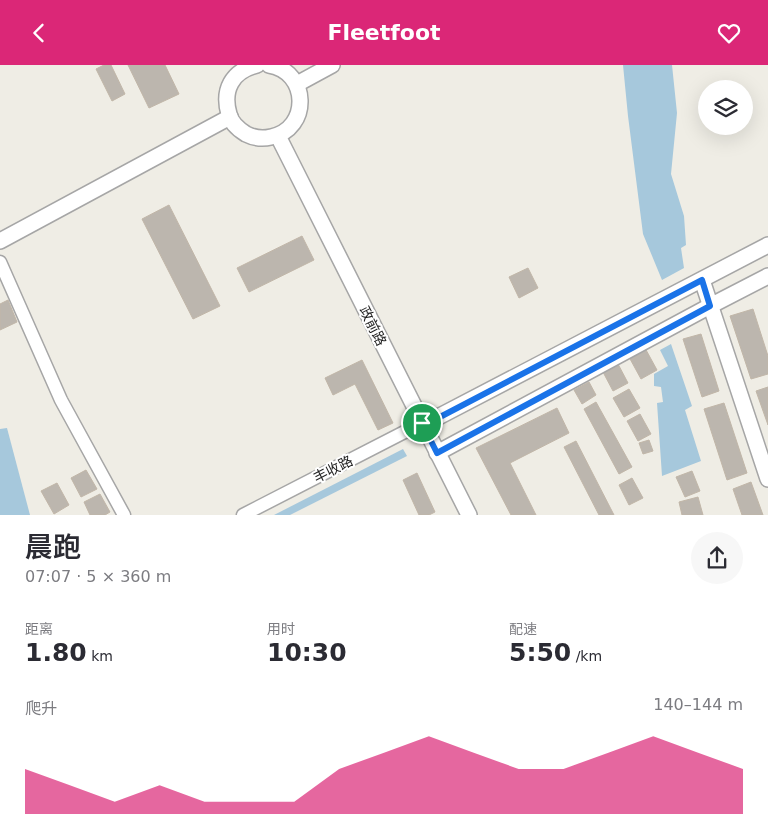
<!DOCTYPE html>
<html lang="zh">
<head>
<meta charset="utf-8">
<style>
	body { margin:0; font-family:"DejaVu Sans","Noto Sans SC",sans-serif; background:#f7f7f7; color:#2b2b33; height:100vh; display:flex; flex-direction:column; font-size:19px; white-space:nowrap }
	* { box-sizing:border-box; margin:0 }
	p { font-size:16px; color:#7c7c81 }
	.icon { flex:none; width:28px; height:28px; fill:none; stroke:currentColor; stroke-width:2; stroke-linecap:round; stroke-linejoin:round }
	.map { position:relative; height:450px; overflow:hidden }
	.panel { display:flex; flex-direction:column; background:#fff; flex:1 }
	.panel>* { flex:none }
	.controls { position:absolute; left:698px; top:15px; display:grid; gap:10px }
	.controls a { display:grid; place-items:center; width:55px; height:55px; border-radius:50%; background:#fff; box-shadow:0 5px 20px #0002; font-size:25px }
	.pin { position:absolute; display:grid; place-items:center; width:42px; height:42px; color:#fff; margin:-21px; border:2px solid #fff; border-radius:50%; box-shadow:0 1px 5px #0007 }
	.round { display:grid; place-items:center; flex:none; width:52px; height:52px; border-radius:26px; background:#f7f7f7 }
	.head { display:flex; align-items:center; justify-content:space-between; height:85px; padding:0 25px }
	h1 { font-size:28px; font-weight:600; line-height:38px }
	.metrics { display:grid; grid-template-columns:repeat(3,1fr); gap:8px; height:85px; padding:5px 25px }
	.metrics div { display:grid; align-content:center }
	.metrics b { font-size:25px; font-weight:600 }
	.metrics small { font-size:14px; font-weight:400 }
	.metrics p { font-size:14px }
	.chart { height:140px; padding:10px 25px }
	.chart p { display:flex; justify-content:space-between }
	.chart svg { width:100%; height:90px; margin-top:5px; fill:#db2777; opacity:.7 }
	header { display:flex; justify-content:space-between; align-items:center; height:65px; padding:0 25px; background:#db2777; color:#fff; font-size:22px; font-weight:600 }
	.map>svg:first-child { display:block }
</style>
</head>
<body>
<header><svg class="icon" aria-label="back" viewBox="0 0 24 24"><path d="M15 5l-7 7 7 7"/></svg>Fleetfoot<svg class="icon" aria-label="heart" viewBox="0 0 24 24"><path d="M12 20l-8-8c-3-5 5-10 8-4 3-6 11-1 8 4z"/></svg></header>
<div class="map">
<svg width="768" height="450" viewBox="0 0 768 450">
	<rect width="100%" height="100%" fill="#efede5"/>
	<!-- water -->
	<g fill="#a6c8dc">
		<polygon points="623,0 672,0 677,48 671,109 684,151 686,180 681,183 684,203 662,215 643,169 628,51"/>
		<polygon points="671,279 692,341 685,345 701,396 662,411 657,338 663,337 661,322 654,321 654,309 668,301 660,285"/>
		<polygon points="7,363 30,450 0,450 0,364"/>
		<polygon points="403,384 407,391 290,450 274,450"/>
	</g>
	<!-- building -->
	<g fill="#bcb6ae" stroke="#c1b6a8">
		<polygon points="104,0 111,0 125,29 112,36 96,4"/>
		<polygon points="128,0 165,0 179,29 149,43"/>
		<polygon points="169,140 220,241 193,254 142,154"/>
		<polygon points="302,171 314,195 249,227 237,203"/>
		<polygon points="528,203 538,223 519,233 509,212"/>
		<polygon points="8,235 17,257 0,265 0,239"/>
		<polygon points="753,244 768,291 768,309 751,314 730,251"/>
		<polygon points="701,269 719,326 702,332 683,274"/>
		<polygon points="645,283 657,305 641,314 629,292"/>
		<polygon points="362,295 393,358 378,365 355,319 333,330 325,313"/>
		<polygon points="618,299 628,318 613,326 603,307"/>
		<polygon points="589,317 596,330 582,339 574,325"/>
		<polygon points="768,322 768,360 756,326"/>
		<polygon points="629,324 640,343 624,352 613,333"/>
		<polygon points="596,337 632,402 619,409 584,344"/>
		<polygon points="724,338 747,408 727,415 704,344"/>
		<polygon points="557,343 569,368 510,398 536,450 511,450 476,383"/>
		<polygon points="640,349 651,369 638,376 627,356"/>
		<polygon points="649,375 653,386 643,389 639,378"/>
		<polygon points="576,376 614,450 599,450 564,382"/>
		<polygon points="86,405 97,424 81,432 71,413"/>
		<polygon points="692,406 700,426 685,432 676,412"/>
		<polygon points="417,408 435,447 429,450 419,450 403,415"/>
		<polygon points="632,413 643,433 629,440 619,420"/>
		<polygon points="751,417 763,450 742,450 733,424"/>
		<polygon points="57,418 69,440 54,449 41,426"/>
		<polygon points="100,429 110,447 105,450 90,450 84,437"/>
		<polygon points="698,432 703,450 682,450 679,437"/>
	</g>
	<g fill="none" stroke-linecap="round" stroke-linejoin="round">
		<!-- minor casing -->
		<g stroke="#a6a6a6" stroke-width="15">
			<g id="minor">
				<polyline points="0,197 61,335 124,450"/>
				<polyline points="243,450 422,358"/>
			</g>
		</g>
		<!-- tertiary casing -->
		<g stroke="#a6a6a6" stroke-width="18">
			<g id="tertiary">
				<path d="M257,0C232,6 222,25 229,49C231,58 238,64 246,69C254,73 263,74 271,72C311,64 309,6 269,0"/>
				<polyline points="297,19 332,0"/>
				<polyline points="278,71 469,450"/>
				<polyline points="0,176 230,52"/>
				<polyline points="702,215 768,414"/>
				<polyline points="422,358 440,351 768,180"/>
				<polyline points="437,388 710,241 768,211"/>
			</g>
		</g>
		<!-- minor -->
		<use href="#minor" stroke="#fff" stroke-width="12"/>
		<!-- tertiary -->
		<use href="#tertiary" stroke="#fff" stroke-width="15"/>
	</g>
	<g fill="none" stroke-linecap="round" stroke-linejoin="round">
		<!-- route casing -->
		<g stroke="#fff" stroke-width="10">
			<polygon id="route" points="702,215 710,241 437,388 422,358 440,352"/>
		</g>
		<!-- route -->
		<use href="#route" stroke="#1a73e8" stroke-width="6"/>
	</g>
	<g text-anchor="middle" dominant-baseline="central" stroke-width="4" stroke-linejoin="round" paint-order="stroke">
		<!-- street labels -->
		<g font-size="14" fill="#1f1f1f" stroke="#fff">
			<text transform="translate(373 261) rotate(63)">政前路</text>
			<text transform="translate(333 404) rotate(-27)">丰收路</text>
		</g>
	</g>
</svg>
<div class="controls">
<a><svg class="icon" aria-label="layers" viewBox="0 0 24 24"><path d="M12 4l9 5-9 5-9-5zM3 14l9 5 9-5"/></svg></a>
</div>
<div class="pin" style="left:422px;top:358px;background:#1e9e55"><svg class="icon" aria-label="arrive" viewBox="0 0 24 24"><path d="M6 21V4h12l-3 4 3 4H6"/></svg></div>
</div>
<section class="panel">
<div class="head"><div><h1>晨跑</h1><p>07:07 · 5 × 360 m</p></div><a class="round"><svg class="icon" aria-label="share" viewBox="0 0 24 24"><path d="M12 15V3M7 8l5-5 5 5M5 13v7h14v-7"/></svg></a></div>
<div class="metrics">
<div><p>距离</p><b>1.80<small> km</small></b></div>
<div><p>用时</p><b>10:30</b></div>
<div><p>配速</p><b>5:50<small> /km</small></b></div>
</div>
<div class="chart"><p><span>爬升</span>140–144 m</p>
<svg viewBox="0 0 160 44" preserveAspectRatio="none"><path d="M0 44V22L10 30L20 38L30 30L40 38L50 38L60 38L70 22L80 14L90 6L100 14L110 22L120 22L130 14L140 6L150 14L160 22V44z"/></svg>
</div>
</section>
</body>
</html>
